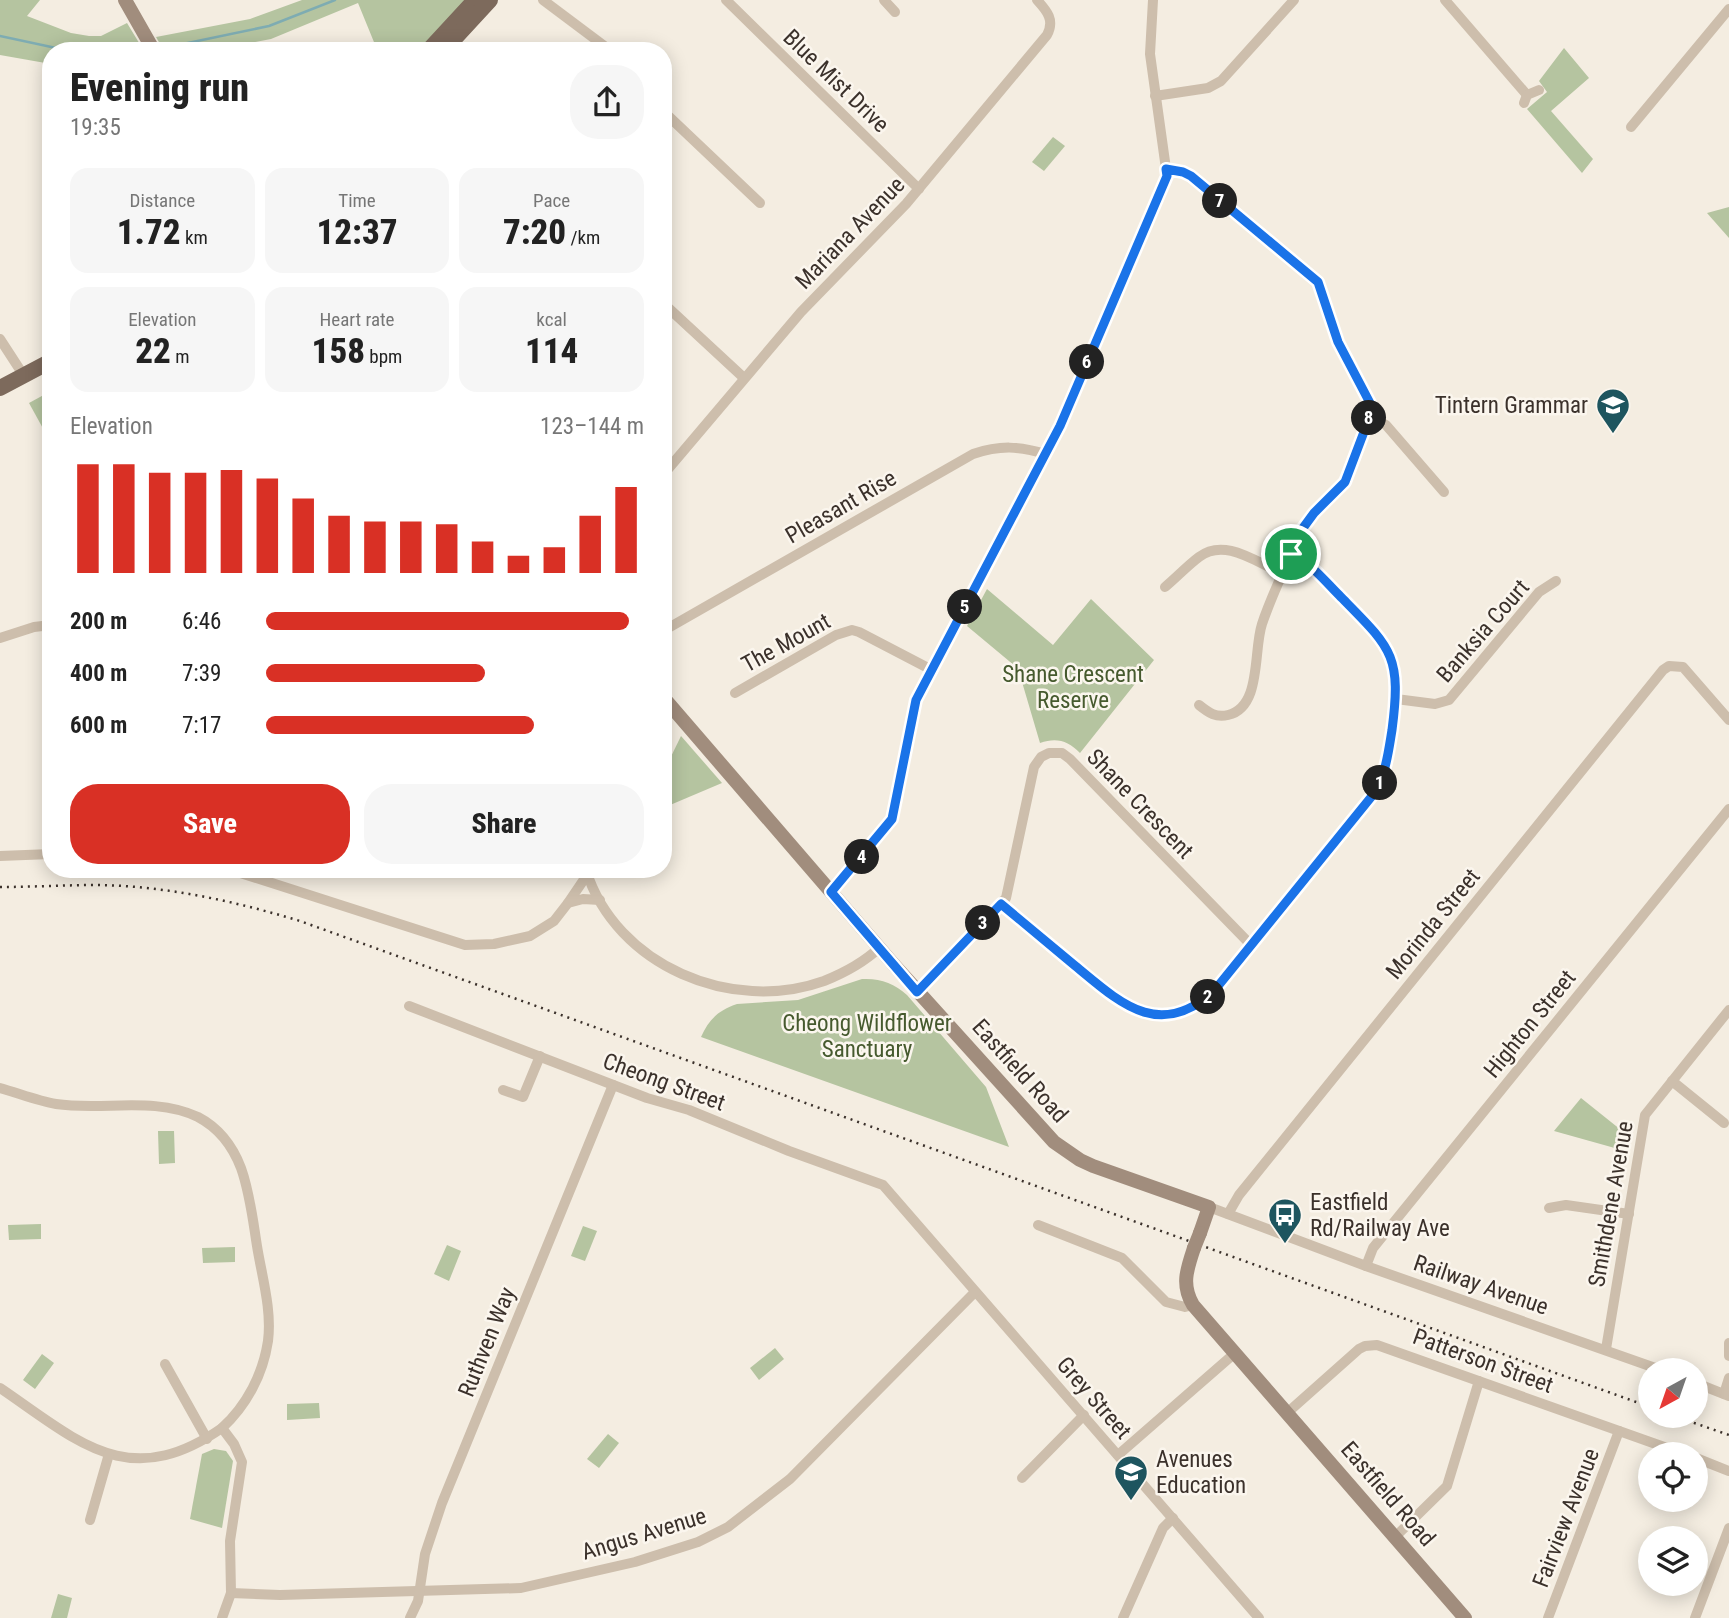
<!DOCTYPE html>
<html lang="en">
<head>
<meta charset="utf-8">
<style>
	body { margin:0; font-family:"Roboto Condensed",sans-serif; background:#f6f6f6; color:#222; height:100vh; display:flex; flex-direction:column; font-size:26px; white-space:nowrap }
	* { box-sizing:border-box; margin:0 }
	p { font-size:23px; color:#767676 }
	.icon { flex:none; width:38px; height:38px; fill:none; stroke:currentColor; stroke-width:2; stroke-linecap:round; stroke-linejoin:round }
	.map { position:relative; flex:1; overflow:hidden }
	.panel { position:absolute; left:42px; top:42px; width:630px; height:836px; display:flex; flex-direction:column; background:#fff; border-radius:28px; box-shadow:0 4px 18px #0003 }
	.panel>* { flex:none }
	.needle { width:46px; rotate:220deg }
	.controls { position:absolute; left:1638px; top:1358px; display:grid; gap:14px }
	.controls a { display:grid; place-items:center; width:70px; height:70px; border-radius:50%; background:#fff; box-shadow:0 4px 18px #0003; font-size:35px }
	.pin { position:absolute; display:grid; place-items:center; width:60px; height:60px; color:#fff; margin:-30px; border:4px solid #fff; border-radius:50%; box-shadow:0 2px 7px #0007 }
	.km { position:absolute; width:35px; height:35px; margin:-18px; border-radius:50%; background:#222; color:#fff; font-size:19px; line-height:35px; text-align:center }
	.round { display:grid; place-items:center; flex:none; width:74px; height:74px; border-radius:28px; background:#f6f6f6 }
	.headline { display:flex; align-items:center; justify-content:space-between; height:119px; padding:0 28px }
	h1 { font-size:38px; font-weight:800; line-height:52px }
	.figures { display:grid; grid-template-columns:repeat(3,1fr); gap:10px; height:119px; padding:7px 28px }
	.figures div { display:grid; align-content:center; border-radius:18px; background:#f6f6f6; text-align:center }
	.figures b { font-size:35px; font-weight:800 }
	.figures small { font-size:19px; font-weight:400 }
	.figures p { font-size:19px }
	.chart { height:196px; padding:14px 28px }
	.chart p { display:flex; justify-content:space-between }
	.chart svg { width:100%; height:126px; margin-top:7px; stroke:#d93025; stroke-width:6 }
	.cta { display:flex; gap:14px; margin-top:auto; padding:14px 28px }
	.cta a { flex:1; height:80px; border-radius:28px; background:#d93025; color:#fff; font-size:28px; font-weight:800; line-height:80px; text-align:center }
	.cta a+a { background:#f6f6f6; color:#222 }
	ul { padding:0 28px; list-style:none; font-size:23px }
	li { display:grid; grid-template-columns:112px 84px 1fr; align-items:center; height:52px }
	li i { height:18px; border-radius:9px; background:#d93025 }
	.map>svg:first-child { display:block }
</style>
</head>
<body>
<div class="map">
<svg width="1729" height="1618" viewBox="0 0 1729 1618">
	<rect width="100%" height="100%" fill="#f4ede1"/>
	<!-- green -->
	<g fill="#b5c4a0">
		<polygon points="0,0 40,0 27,16 71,33 89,36 101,36 127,23 144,51 51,51 51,64 0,55"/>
		<polygon points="302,0 469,0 422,50 413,42 404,51 380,51 376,47 358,3 271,39 207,51 164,51 156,37 250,19"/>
		<polygon points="1564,48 1589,78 1551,111 1593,159 1582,173 1527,109 1547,92 1539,81"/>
		<polygon points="1053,137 1065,146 1044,171 1032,162"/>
		<polygon points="1729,207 1729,238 1707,213"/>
		<polygon points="51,391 51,443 29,403"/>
		<path d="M987,589L1053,645L1091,599L1154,660L1080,753C1068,741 1057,737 1040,743L1022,682L1027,676L967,626Z"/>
		<polygon points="681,736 722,783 663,808 663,773"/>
		<path d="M862,979C880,978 894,983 907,995L986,1087L1009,1147L701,1037C709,1019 719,1010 737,1004L798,1000Z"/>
		<polygon points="1581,1098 1631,1138 1629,1152 1554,1131"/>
		<polygon points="158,1131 174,1131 175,1163 159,1164"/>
		<polygon points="41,1224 41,1239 9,1240 8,1225"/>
		<polygon points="583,1226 597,1231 585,1261 571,1256"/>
		<polygon points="447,1245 461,1251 449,1281 434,1274"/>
		<polygon points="235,1247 235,1262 203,1263 202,1248"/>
		<polygon points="775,1348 784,1359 759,1380 750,1368"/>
		<polygon points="42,1354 54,1363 35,1389 23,1380"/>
		<polygon points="319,1403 320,1418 287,1420 287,1404"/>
		<polygon points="608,1434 619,1443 599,1468 587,1459"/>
		<polygon points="214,1449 226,1451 233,1461 222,1528 190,1519 202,1454"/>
		<polygon points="58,1594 72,1598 67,1618 51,1618"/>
	</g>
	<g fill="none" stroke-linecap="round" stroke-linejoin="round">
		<!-- stream -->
		<g stroke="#7eacb2" stroke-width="2.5">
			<polyline points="0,36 70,51"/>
			<polyline points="159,49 269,26 335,0"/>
		</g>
		<!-- minor -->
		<g stroke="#cdbeac" stroke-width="10">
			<polyline points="543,0 611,51"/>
			<polyline points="726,0 919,189"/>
			<polyline points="884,0 895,12"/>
			<polyline points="1445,0 1527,95"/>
			<polyline points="1155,96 1208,88 1221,81 1294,0"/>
			<polyline points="1524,103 1527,95 1539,90"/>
			<polyline points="663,111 760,203"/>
			<polyline points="1631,127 1729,9"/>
			<polyline points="663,303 744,378"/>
			<polyline points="0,339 24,376"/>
			<polyline points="1370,416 1386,425 1444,492"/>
			<path d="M663,475L801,312L906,204L1047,35C1055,20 1047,11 1037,0"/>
			<path d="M1165,587C1177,577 1187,566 1199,557C1225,537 1257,563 1282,573"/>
			<path d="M663,631L973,454C1000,445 1019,446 1046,454"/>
			<polyline points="0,638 34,627 51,625"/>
			<polyline points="735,693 836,635 852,630 859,632 930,669"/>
			<polyline points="1396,699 1435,704 1449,700 1539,592 1556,581"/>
			<path d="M1199,705C1209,713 1216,718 1228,715C1262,707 1253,651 1262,624C1270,600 1281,577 1291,554"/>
			<polyline points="0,856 51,854"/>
			<polyline points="231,870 465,945 494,944 530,936 554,921 568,903 583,899 600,900"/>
			<path d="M586,870C616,966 732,1014 824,981C844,973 863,963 879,948"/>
			<polyline points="831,892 856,865 892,819 916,700 1060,426 1167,176 1150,54 1153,0"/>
			<polyline points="568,903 587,875"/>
			<path d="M1001,904C1025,924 1049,944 1073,964C1118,1001 1158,1042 1214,991L1372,796L1386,766L1397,684L1394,663L1383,642L1306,562L1291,554L1303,528L1314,513L1345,482L1370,416V403L1338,342L1318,282L1191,176L1183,171L1166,169"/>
			<polyline points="917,992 1006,898 1034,767 1041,757 1049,753 1062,753 1070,759 1251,945"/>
			<polyline points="409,1006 647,1098 689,1110 789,1151 883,1185 1259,1618"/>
			<polyline points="1672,1081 1724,1123"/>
			<path d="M0,1088C18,1093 38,1101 56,1104C103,1111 154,1096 198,1117C219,1128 233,1147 241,1168C250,1193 253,1221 257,1246C262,1277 272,1310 268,1341C263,1374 247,1405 222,1428L234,1444L242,1462L230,1541L231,1593L222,1618"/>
			<polyline points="503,1090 523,1097 540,1056"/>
			<polyline points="1209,1207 1366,1266 1661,1370"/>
			<polyline points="1549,1208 1566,1205 1629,1214"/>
			<polyline points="1228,1214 1239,1195 1663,670 1669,666 1683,667 1729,720"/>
			<polyline points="1038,1225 1122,1258 1166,1302 1185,1307 1193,1305"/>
			<polyline points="1366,1266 1373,1248 1729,809"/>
			<polyline points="1729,1343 1729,1356"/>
			<polyline points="1606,1349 1645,1115 1729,1010"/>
			<polyline points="165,1364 207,1439"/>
			<polyline points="1696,1383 1729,1396"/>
			<path d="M0,1388C78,1441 128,1493 222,1428"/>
			<polyline points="1724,1394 1729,1378"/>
			<polyline points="1287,1413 1359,1349 1365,1346 1377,1345 1684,1454"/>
			<polyline points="1118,1455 1235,1353"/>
			<polyline points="1696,1458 1729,1471"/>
			<polyline points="1022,1478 1084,1415"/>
			<polyline points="90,1520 109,1454"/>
			<polyline points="1395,1537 1447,1486 1479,1381"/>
			<polyline points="231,1593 280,1595 521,1588 635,1562 698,1542 728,1527 790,1479 975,1292"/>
			<polyline points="410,1618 418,1601 425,1554 442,1503 613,1085"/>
			<polyline points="1123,1618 1163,1528 1173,1518"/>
			<polyline points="1548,1618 1619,1431"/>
			<polyline points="1695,1618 1729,1528"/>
		</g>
		<!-- secondary -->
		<g stroke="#a18d7d" stroke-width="14">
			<polyline points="125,0 154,51"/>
			<polyline points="663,697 894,965 1054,1142 1080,1160 1093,1166 1209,1207 1200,1233"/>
			<path d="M1194,1248C1187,1269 1181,1285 1193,1305L1465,1618"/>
		</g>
		<!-- primary -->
		<g stroke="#7d6a5c" stroke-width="16">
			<polyline points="428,51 475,0"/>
			<polyline points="443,51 490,0"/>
			<polyline points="0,388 51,361"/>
		</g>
		<!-- rail -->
		<g stroke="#3b312b" stroke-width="2.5" stroke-dasharray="2 5" stroke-linecap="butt">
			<path d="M0,887C32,887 65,885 98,885C166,886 234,901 300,921L1650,1407"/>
			<polyline points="1674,1416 1729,1435"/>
		</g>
		<!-- secondary-bridge -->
		<polyline stroke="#a18d7d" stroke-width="14" points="1194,1248 1200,1233"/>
	</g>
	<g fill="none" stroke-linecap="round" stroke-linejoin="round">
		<!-- route casing -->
		<g stroke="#fff" stroke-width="14">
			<path id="route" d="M1166,169L1183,172L1191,176L1318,282L1338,342L1370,403V416L1345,482L1314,513L1303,528L1291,554C1311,563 1324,580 1339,595C1391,648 1402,654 1392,730C1388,754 1386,775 1372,796L1214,991C1158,1042 1118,1001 1073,964C1049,944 1025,924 1001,904L917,992L831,892L892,819L916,700L1060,426L1167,176Z"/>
		</g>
		<!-- route -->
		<use href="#route" stroke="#1a73e8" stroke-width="9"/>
	</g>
	<!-- icons -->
	<defs>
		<g id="school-pin" transform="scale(1.75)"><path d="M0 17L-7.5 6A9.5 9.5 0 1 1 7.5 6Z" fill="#1e555f" stroke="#fbf6ee"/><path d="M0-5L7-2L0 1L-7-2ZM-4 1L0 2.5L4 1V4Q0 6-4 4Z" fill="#fff"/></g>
		<g id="bus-pin" transform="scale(1.75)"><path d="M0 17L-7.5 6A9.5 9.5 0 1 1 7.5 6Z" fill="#1e555f" stroke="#fbf6ee"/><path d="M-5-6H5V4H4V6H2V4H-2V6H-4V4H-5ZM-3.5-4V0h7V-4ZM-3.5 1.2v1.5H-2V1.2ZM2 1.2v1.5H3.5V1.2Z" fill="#fff"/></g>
	</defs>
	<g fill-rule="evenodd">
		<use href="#school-pin" x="1613" y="405"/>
		<use href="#bus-pin" x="1285" y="1215"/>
		<use href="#school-pin" x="1131" y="1472"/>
	</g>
	<g text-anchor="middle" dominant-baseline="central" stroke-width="5" stroke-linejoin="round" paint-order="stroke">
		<!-- street labels -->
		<g font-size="23" fill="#3b312b" stroke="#fbf6ee">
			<text transform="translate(836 81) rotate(44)">Blue Mist Drive</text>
			<text transform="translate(850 233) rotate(-46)">Mariana Avenue</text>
			<text transform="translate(841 507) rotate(-30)">Pleasant Rise</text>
			<text transform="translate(1483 631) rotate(-49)">Banksia Court</text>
			<text transform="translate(786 643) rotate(-29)">The Mount</text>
			<text transform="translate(1140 804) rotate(46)">Shane Crescent</text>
			<text transform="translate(1433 924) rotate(-51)">Morinda Street</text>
			<text transform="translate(1530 1024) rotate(-51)">Highton Street</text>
			<text transform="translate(1020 1071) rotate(48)">Eastfield Road</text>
			<text transform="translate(664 1082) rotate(20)">Cheong Street</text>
			<text transform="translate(1611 1204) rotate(-80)">Smithdene Avenue</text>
			<text transform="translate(1481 1285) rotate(19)">Railway Avenue</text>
			<text transform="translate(487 1342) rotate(-68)">Ruthven Way</text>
			<text transform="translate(1483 1361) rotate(20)">Patterson Street</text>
			<text transform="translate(1094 1398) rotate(49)">Grey Street</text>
			<text transform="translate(1388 1494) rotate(49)">Eastfield Road</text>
			<text transform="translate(1566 1518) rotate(-69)">Fairview Avenue</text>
			<text transform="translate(644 1534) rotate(-17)">Angus Avenue</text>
		</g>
		<!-- poi labels -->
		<g font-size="23" fill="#3b312b" stroke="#fbf6ee" text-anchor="start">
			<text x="1588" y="405" text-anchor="end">Tintern Grammar</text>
			<text x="1310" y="1202">Eastfield<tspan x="1310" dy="26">Rd/Railway Ave</tspan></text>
			<text x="1156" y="1459">Avenues<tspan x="1156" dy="26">Education</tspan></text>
		</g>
		<!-- park labels -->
		<g font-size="23" fill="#465a2e" stroke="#fbf6ee">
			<text x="1073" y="674">Shane Crescent<tspan x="1073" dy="26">Reserve</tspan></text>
			<text x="867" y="1023">Cheong Wildflower<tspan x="867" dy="26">Sanctuary</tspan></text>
		</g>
	</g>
</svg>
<div class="controls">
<a><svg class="needle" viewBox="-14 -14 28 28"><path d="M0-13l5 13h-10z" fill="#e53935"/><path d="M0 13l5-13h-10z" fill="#767676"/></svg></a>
<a><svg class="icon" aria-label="locate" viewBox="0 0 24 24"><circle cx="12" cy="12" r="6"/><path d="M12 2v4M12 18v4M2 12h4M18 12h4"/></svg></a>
<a><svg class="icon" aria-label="layers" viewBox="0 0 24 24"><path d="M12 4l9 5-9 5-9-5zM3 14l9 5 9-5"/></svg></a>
</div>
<div class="pin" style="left:1291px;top:554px;background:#1e9e55"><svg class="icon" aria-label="arrive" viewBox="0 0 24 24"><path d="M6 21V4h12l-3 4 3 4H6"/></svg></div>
<b class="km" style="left:1380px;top:783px">1</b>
<b class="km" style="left:1208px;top:997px">2</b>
<b class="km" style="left:983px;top:923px">3</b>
<b class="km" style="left:862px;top:857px">4</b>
<b class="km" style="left:965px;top:607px">5</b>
<b class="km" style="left:1087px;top:362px">6</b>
<b class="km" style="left:1220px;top:201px">7</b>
<b class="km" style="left:1369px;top:418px">8</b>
<section class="panel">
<div class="headline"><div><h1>Evening run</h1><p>19:35</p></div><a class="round"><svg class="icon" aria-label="share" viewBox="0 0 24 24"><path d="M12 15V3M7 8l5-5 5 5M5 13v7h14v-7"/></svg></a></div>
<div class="figures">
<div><p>Distance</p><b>1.72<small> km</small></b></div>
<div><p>Time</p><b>12:37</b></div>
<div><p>Pace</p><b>7:20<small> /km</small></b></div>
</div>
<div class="figures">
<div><p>Elevation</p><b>22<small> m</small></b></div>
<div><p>Heart rate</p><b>158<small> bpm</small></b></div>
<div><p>kcal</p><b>114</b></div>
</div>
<div class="chart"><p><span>Elevation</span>123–144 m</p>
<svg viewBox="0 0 160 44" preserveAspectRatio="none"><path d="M5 44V6M15 44V6M25 44V9M35 44V9M45 44V8M55 44V11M65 44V18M75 44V24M85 44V26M95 44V26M105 44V27M115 44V33M125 44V38M135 44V35M145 44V24M155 44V14"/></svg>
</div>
<ul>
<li><b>200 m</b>6:46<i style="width:96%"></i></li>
<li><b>400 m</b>7:39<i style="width:58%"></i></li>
<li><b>600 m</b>7:17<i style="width:71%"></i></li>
</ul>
<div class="cta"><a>Save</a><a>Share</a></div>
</section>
</div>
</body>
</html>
